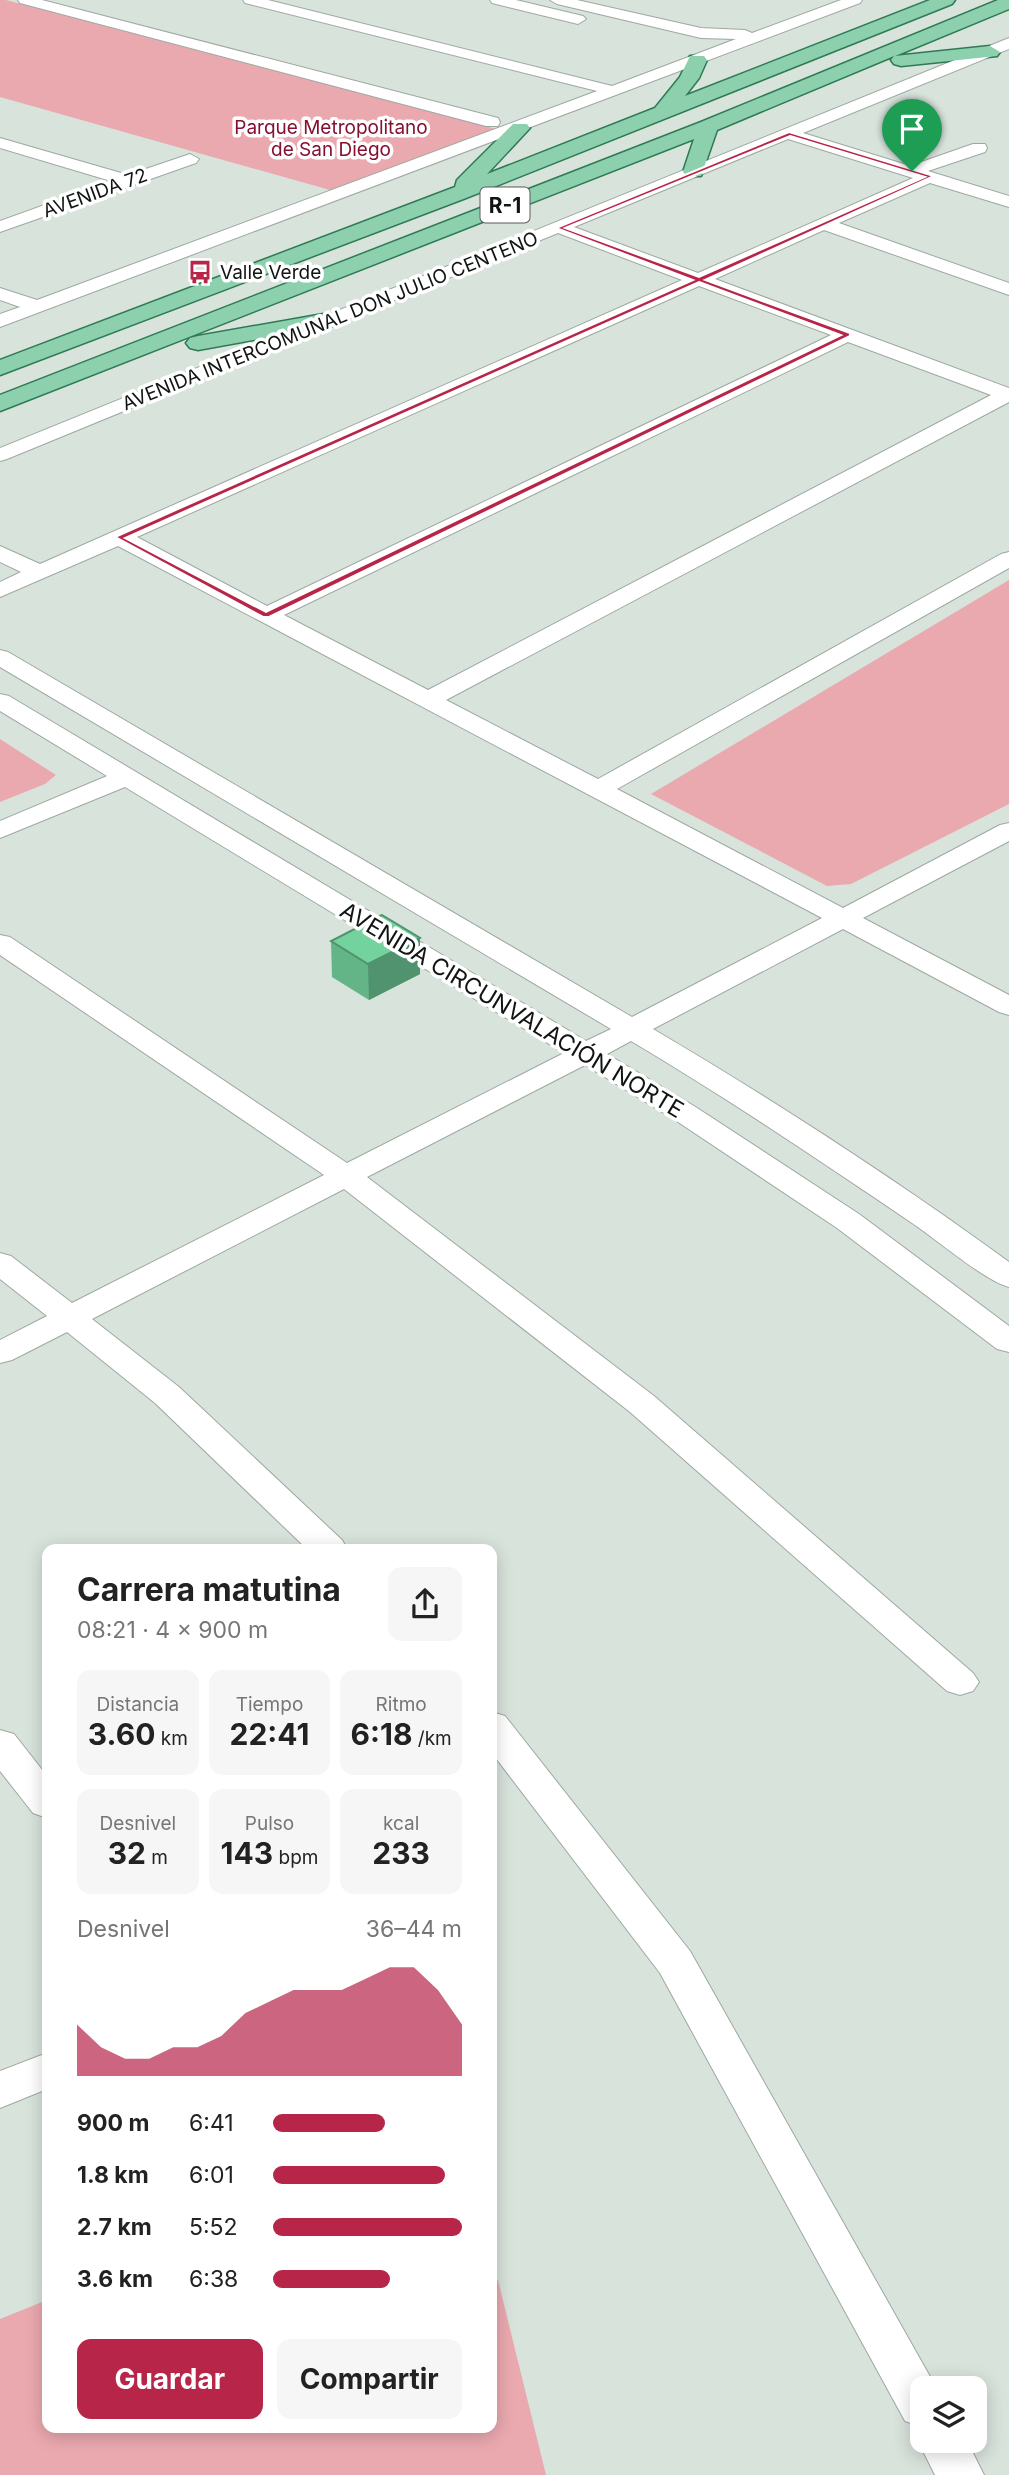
<!DOCTYPE html>
<html lang="es">
<head>
<meta charset="utf-8">
<style>
	body { margin:0; font-family:Inter,sans-serif; background:#f6f6f6; color:#222; height:100vh; display:flex; flex-direction:column; font-size:26px; white-space:nowrap }
	* { box-sizing:border-box; margin:0 }
	p { font-size:23px; color:#767676 }
	.icon { flex:none; width:38px; height:38px; fill:none; stroke:currentColor; stroke-width:2; stroke-linecap:round; stroke-linejoin:round }
	.map { position:relative; flex:1; overflow:hidden }
	.drawer { position:absolute; left:42px; top:1544px; width:455px; height:889px; display:flex; flex-direction:column; background:#fff; border-radius:14px; box-shadow:0 4px 18px #0003 }
	.drawer>* { flex:none }
	.controls { position:absolute; left:910px; top:2376px; display:grid; gap:14px }
	.controls a { display:grid; place-items:center; width:77px; height:77px; border-radius:14px; background:#fff; box-shadow:0 4px 18px #0003; font-size:35px }
	.pin { position:absolute; display:grid; place-items:center; width:60px; height:60px; color:#fff; margin:-72px -30px; border-radius:50% 50% 50% 0; rotate:-45deg; box-shadow:0 0 7px #0007 }
	.pin .icon { rotate:45deg }
	.round { display:grid; place-items:center; flex:none; width:74px; height:74px; border-radius:14px; background:#f6f6f6 }
	.head { display:flex; align-items:center; justify-content:space-between; height:119px; padding:0 35px }
	h1 { font-size:32px; font-weight:700; line-height:52px }
	.stats { display:grid; grid-template-columns:repeat(3,1fr); gap:10px; height:119px; padding:7px 35px }
	.stats div { display:grid; align-content:center; border-radius:14px; background:#f6f6f6; text-align:center }
	.stats b { font-size:30px; font-weight:700 }
	.stats small { font-size:19px; font-weight:400 }
	.stats p { font-size:19px }
	.chart { height:196px; padding:14px 35px }
	.chart p { display:flex; justify-content:space-between }
	.chart svg { width:100%; height:126px; margin-top:7px; fill:#b72549; opacity:.7 }
	.button { display:flex; gap:14px; margin-top:auto; padding:14px 35px }
	.button a { flex:1; height:80px; border-radius:14px; background:#b72549; color:#fff; font-size:28px; font-weight:700; line-height:80px; text-align:center }
	.button a+a { background:#f6f6f6; color:#222 }
	ul { padding:0 35px; list-style:none; font-size:23px }
	li { display:grid; grid-template-columns:112px 84px 1fr; align-items:center; height:52px }
	li i { height:18px; border-radius:9px; background:#b72549 }
	.map>svg:first-child { display:block }
</style>
</head>
<body>
<div class="map">
<svg width="1009" height="2475" viewBox="0 0 1009 2475">
	<rect width="100%" height="100%" fill="#d8e3dc"/>
	<!-- green -->
	<g fill="#eaa9af">
		<polygon points="0,0 6,0 500,130 337,192 0,97"/>
		<polygon points="1009,580 1009,804 851,884 827,886 651,794"/>
		<polygon points="0,739 56,775 45,784 0,802"/>
		<polygon points="492,2279 498,2280 546,2475 0,2475 0,2319 47,2300 47,2427 492,2427"/>
	</g>
	<g fill="none" stroke-linecap="round" stroke-linejoin="round">
		<!-- street casing -->
		<g stroke="#9ea8a2" stroke-width="2">
			<g id="street">
				<polygon points="18,0 42,0 498,118 500,122 498,126 486,126 20,3"/>
				<polygon points="243,0 268,0 612,86 736,39 701,38 557,4 550,0 577,0 701,28 745,30 752,33 841,0 862,0 860,3 0,327 0,314 20,307 0,300 0,288 37,300 597,91 245,3"/>
				<polygon points="490,0 516,0 583,16 586,19 578,24 492,3"/>
				<path d="M1009,38V49L803,133L910,166L973,144H985L987,148L985,152L928,171L1009,196V207L930,183L839,223L1009,283V295L824,230L715,279L1009,388V402L446,700L598,779L1001,554L1009,552V568L617,789L843,908L1000,825L1009,823V841L863,918L1009,995V1015L999,1012L843,929L653,1029C775,1101 895,1179 1009,1262V1287C985,1281 936,1239 912,1223C819,1160 727,1098 631,1041L607,1054L694,1106L859,1214L1009,1326V1352L997,1349L837,1228L672,1118L585,1065L367,1177L654,1396L973,1673L979,1682L973,1691L960,1695L947,1691L630,1412L344,1189L92,1319L179,1387L342,1540L347,1549H307L155,1403L67,1332L12,1360L0,1363V1340L47,1316L0,1279V1253L11,1256L72,1303L324,1175L0,955V935L10,937L347,1163L564,1053L125,787L0,838V821L107,776L0,711V694L9,696L586,1041L611,1029L0,667V650L8,652L632,1017L822,918L118,546L0,597V582L21,572L0,562V546L40,564L682,280L558,233L7,459L0,461V448ZM788,139L913,178L698,273L574,227ZM699,286L831,335L267,606L137,537ZM848,342L991,395L428,690L284,615Z"/>
				<polygon points="0,138 128,175 190,154 199,159 196,163 0,232 0,221 111,181 0,148"/>
				<polygon points="492,1712 505,1716 690,1951 937,2389 922,2389 922,2427 905,2421 660,1973 492,1753"/>
				<polygon points="0,1730 14,1734 47,1776 47,1818 33,1813 0,1771"/>
				<polygon points="47,2053 47,2089 0,2108 0,2071"/>
				<polygon points="922,2432 922,2441 967,2441 984,2475 935,2475 918,2441"/>
			</g>
		</g>
		<!-- primary casing -->
		<g stroke="#2f7a54" stroke-width="3">
			<g id="primary">
				<polygon points="930,0 955,0 952,4 466,198 0,375 0,360 455,187 457,180 513,124 527,124 530,128 487,174 655,108 680,77 690,56 704,56 707,60 699,78 685,96"/>
				<polygon points="998,0 1009,0 1009,9 895,56 990,46 1000,52 997,56 901,66 894,64 891,60 894,56 717,130 701,176 687,176 683,172 694,139 0,411 0,395 701,122"/>
				<polygon points="329,313 337,315 341,320 337,325 198,350 190,348 186,343 190,338 198,336"/>
			</g>
		</g>
		<!-- street -->
		<use href="#street" fill="#fff" fill-rule="evenodd"/>
		<!-- primary -->
		<use href="#primary" fill="#8cd0ae" fill-rule="evenodd"/>
	</g>
	<!-- wall -->
	<polygon fill="#63b587" points="331,941 420,974 369,1000 332,977"/>
	<!-- shaded-wall -->
	<polygon fill="#50936e" points="420,938 420,974 369,1000 368,964"/>
	<!-- building -->
	<polygon fill="#73d29d" stroke="#50936e" stroke-width="2" points="382,915 420,938 368,964 331,941"/>
	<!-- route -->
	<path fill="#b72549" stroke="#fff" stroke-width="2" fill-rule="evenodd" d="M789,132L934,176L705,280L850,333V336L269,617H263L115,537L693,280L556,228ZM790,136L925,177L699,277L565,228ZM699,282L841,335L266,612L125,538Z"/>
	<!-- icons -->
	<defs>
		<g id="bus-bare" transform="scale(1.89)"><path d="M-5-6H5V4H4V6H2V4H-2V6H-4V4H-5ZM-3.5-4V0h7V-4ZM-3.5 1.2v1.5H-2V1.2ZM2 1.2v1.5H3.5V1.2Z" fill="#b72549" stroke="#fff" stroke-width="2.5" paint-order="stroke"/></g>
	</defs>
	<g fill-rule="evenodd">
		<use href="#bus-bare" x="200" y="272"/>
	</g>
	<g text-anchor="middle" dominant-baseline="central" stroke-width="7" stroke-linejoin="round" paint-order="stroke">
		<!-- far-park labels -->
		<g font-size="19" fill="#861031" stroke="#fff">
			<text x="331" y="127">Parque Metropolitano<tspan x="331" dy="22">de San Diego</tspan></text>
		</g>
		<!-- far-street labels -->
		<g font-size="19" fill="#101412" stroke="#fff">
			<text transform="translate(95 193) rotate(-20)">AVENIDA 72</text>
			<text transform="translate(330 321) rotate(-22)">AVENIDA INTERCOMUNAL DON JULIO CENTENO</text>
		</g>
		<!-- far-poi labels -->
		<g font-size="19" fill="#101412" stroke="#fff" text-anchor="start">
			<text x="220" y="272">Valle Verde</text>
		</g>
		<!-- shield labels -->
		<rect fill="#fff" stroke="#585a59" stroke-width="2" x="480.5" y="187.5" width="49" height="35" rx="5"/>
		<g font-size="21" font-weight="bold" fill="#101412">
			<text x="505" y="205">R-1</text>
		</g>
		<!-- street labels -->
		<g font-size="23" fill="#101412" stroke="#fff">
			<text transform="translate(512 1010) rotate(31)">AVENIDA CIRCUNVALACIÓN NORTE</text>
		</g>
	</g>
</svg>
<div class="controls">
<a><svg class="icon" aria-label="layers" viewBox="0 0 24 24"><path d="M12 4l9 5-9 5-9-5zM3 14l9 5 9-5"/></svg></a>
</div>
<div class="pin" style="left:912px;top:171px;background:#1e9e55"><svg class="icon" aria-label="arrive" viewBox="0 0 24 24"><path d="M6 21V4h12l-3 4 3 4H6"/></svg></div>
<section class="drawer">
<div class="head"><div><h1>Carrera matutina</h1><p>08:21 · 4 × 900 m</p></div><a class="round"><svg class="icon" aria-label="share" viewBox="0 0 24 24"><path d="M12 15V3M7 8l5-5 5 5M5 13v7h14v-7"/></svg></a></div>
<div class="stats">
<div><p>Distancia</p><b>3.60<small> km</small></b></div>
<div><p>Tiempo</p><b>22:41</b></div>
<div><p>Ritmo</p><b>6:18<small> /km</small></b></div>
</div>
<div class="stats">
<div><p>Desnivel</p><b>32<small> m</small></b></div>
<div><p>Pulso</p><b>143<small> bpm</small></b></div>
<div><p>kcal</p><b>233</b></div>
</div>
<div class="chart"><p><span>Desnivel</span>36–44 m</p>
<svg viewBox="0 0 160 44" preserveAspectRatio="none"><path d="M0 44V26L10 34L20 38L30 38L40 34L50 34L60 30L70 22L80 18L90 14L100 14L110 14L120 10L130 6L140 6L150 14L160 26V44z"/></svg>
</div>
<ul>
<li><b>900 m</b>6:41<i style="width:59%"></i></li>
<li><b>1.8 km</b>6:01<i style="width:91%"></i></li>
<li><b>2.7 km</b>5:52<i style="width:100%"></i></li>
<li><b>3.6 km</b>6:38<i style="width:62%"></i></li>
</ul>
<div class="button"><a>Guardar</a><a>Compartir</a></div>
</section>
</div>
</body>
</html>
